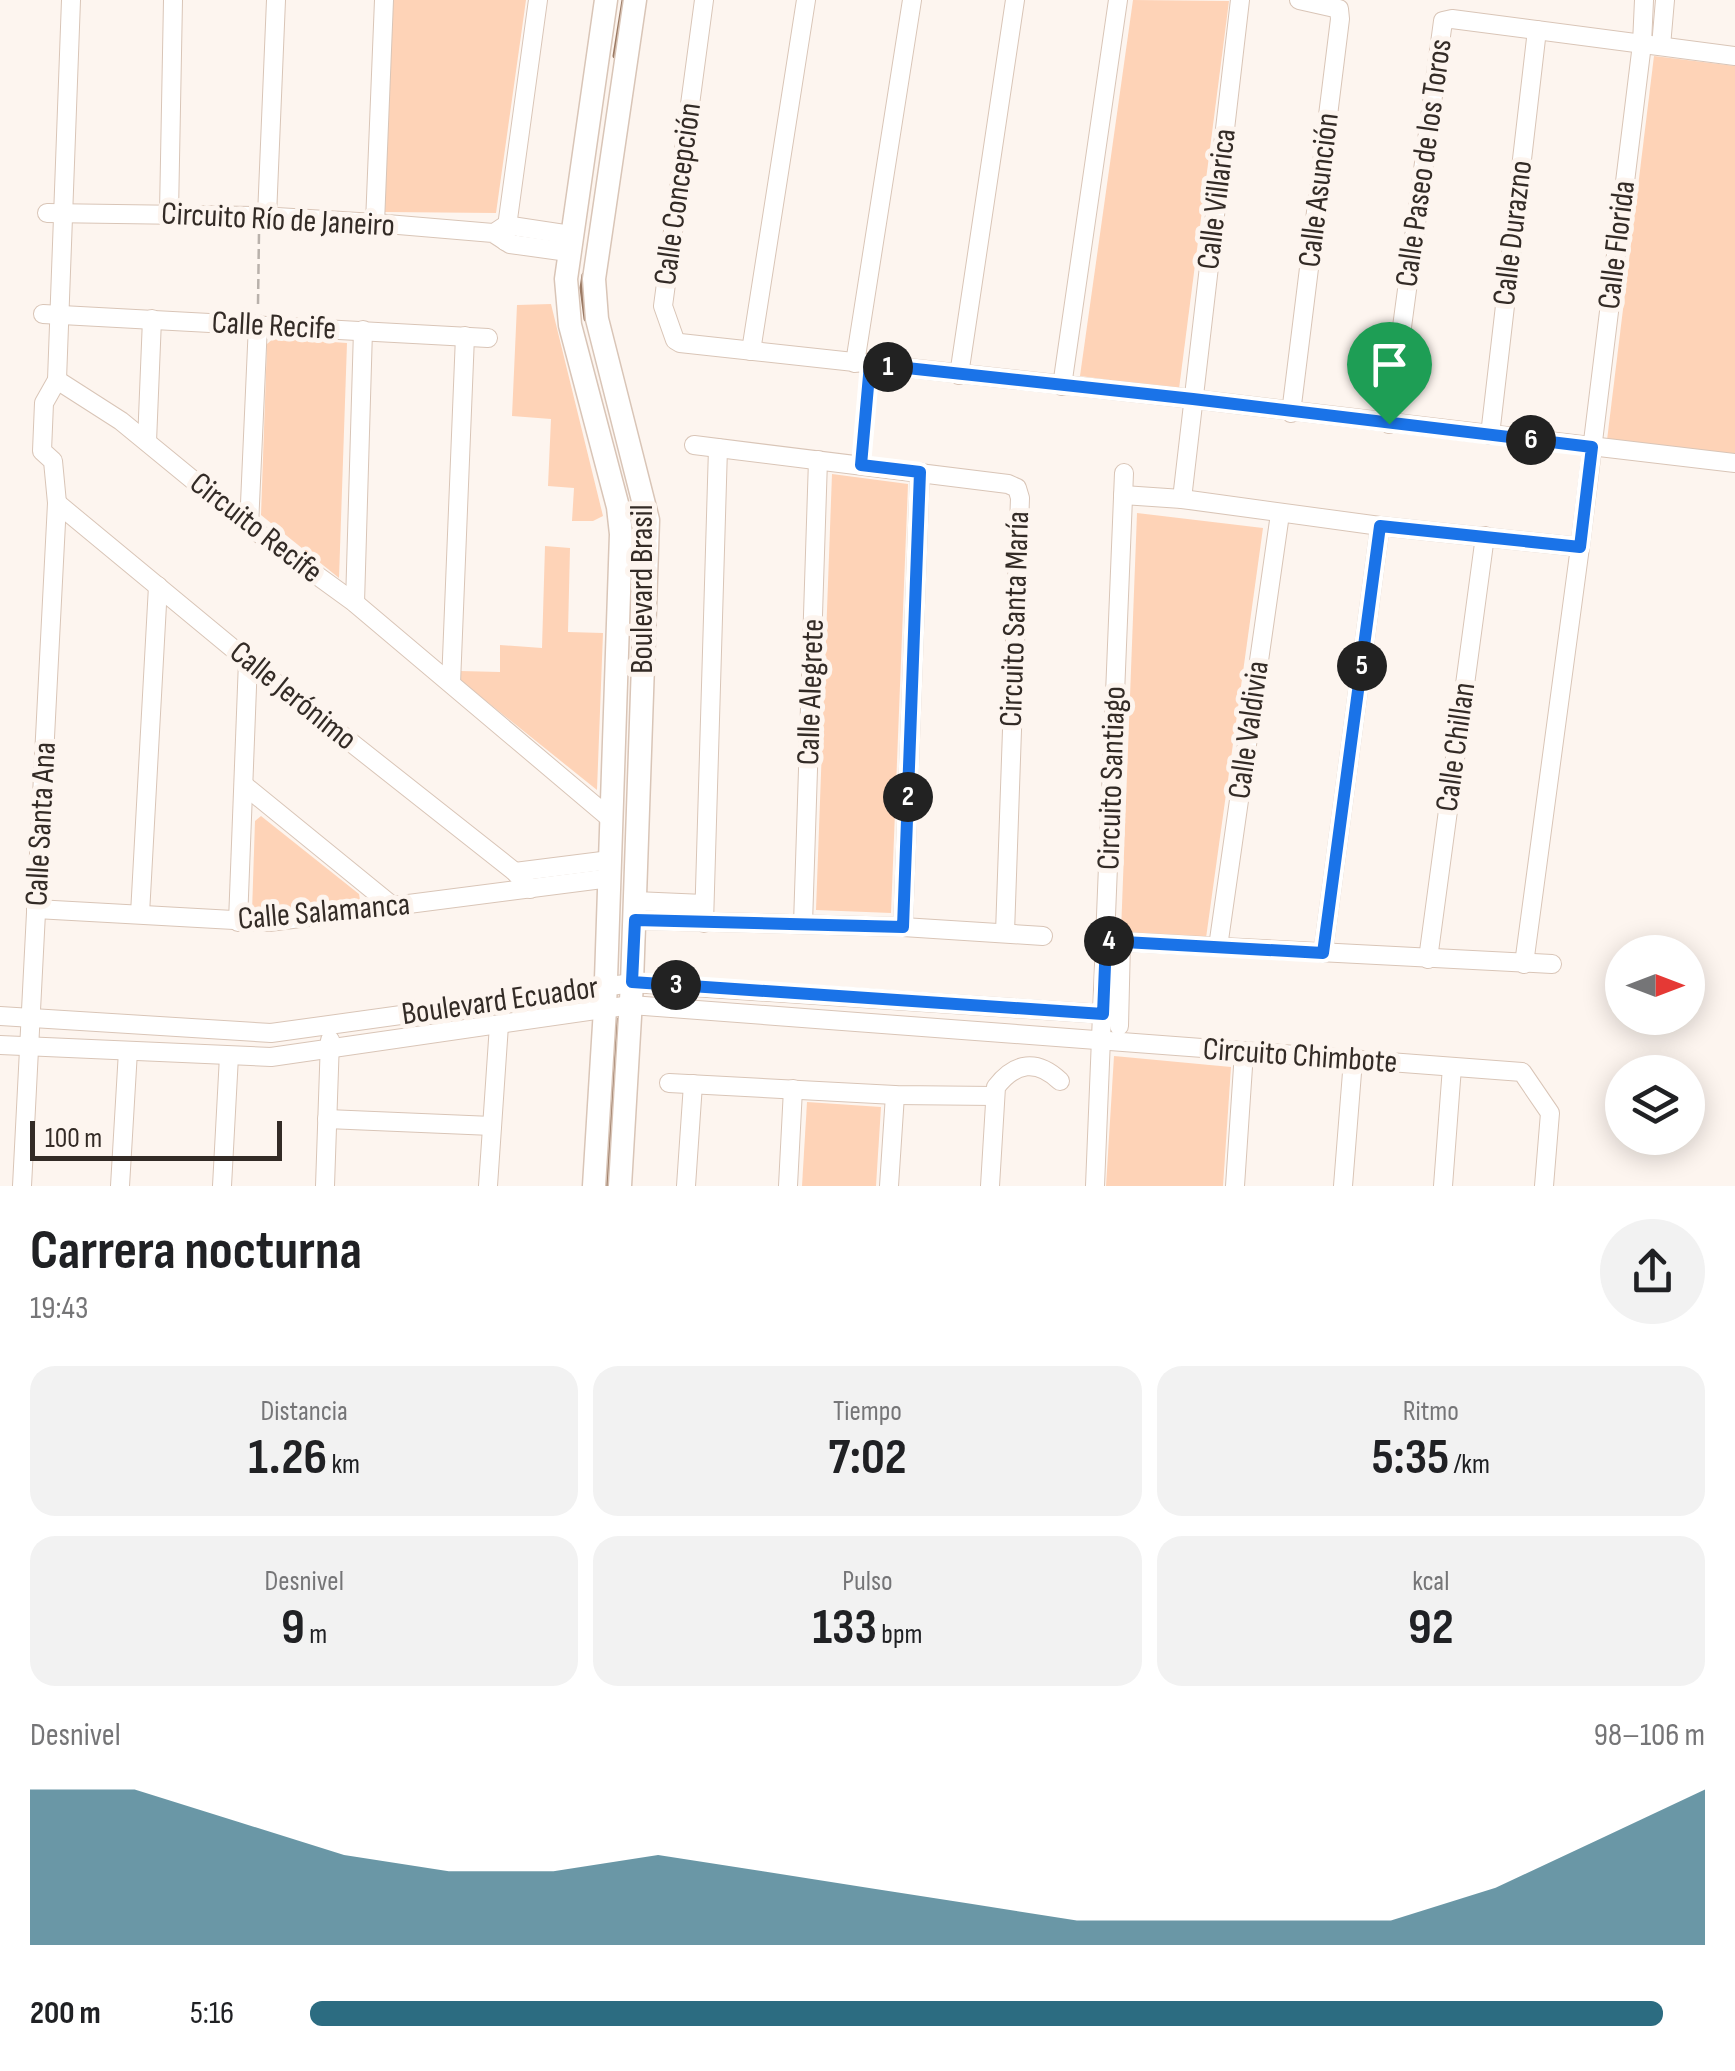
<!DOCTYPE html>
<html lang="es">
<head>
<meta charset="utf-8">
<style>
	body { margin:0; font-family:"Sofia Sans Condensed",sans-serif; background:#f2f2f2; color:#202124; height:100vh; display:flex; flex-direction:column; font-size:38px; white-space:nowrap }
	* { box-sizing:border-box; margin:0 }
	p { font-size:32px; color:#757577 }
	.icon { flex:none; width:55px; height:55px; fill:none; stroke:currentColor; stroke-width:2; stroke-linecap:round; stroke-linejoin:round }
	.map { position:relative; height:1186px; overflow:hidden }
	.sheet { display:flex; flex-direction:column; background:#fff; flex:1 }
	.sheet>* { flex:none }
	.needle { width:65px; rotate:90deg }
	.fabs { position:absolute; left:1605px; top:935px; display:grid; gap:20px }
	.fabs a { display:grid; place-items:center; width:100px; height:100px; border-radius:50%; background:#fff; box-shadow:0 5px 25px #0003; font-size:50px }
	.scale { position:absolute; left:30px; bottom:25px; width:252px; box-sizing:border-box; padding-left:10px; border:5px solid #332b26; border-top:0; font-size:28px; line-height:35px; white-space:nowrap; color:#332b26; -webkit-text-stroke:8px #fdf5ef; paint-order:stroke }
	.pin { position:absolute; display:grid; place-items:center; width:85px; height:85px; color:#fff; margin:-102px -42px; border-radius:50% 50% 50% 0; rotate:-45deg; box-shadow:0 0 10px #0007 }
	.pin .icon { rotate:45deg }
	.km { position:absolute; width:50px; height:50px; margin:-25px; border-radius:50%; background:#222; color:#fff; font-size:28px; line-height:50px; text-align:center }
	.round { display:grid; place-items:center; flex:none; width:105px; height:105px; border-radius:52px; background:#f2f2f2 }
	.headline { display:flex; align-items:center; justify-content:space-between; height:170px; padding:0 30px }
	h1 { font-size:55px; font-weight:700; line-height:75px }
	.metrics { display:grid; grid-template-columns:repeat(3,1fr); gap:15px; height:170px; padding:10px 30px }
	.metrics div { display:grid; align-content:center; border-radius:25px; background:#f2f2f2; text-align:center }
	.metrics b { font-size:50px; font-weight:700 }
	.metrics small { font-size:28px; font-weight:400 }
	.metrics p { font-size:28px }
	.chart { height:280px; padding:20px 30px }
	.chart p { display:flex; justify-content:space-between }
	.chart svg { width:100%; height:180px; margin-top:10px; fill:#2c6c81; opacity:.7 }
	ul { padding:0 30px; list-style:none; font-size:32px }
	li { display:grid; grid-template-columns:160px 120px 1fr; align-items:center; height:75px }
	li i { height:25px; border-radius:12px; background:#2c6c81 }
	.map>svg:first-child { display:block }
</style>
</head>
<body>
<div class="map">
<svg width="1735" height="1186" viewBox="0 0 1735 1186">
	<rect width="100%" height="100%" fill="#fdf5ef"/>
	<!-- green -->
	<g fill="#fed3b7">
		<polygon points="392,0 526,0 496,213 385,212"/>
		<polygon points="1133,0 1229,1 1179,389 1080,376"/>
		<polygon points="1654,56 1735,66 1735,456 1607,440"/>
		<polygon points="551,304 603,516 593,521 572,521 574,488 548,486 551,419 512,416 517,305"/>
		<polygon points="274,338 347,343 339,578 261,515 267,344"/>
		<polygon points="832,474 908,484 891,913 816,910"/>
		<polygon points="1137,513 1263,528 1206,938 1121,932"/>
		<polygon points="545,546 570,548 568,632 603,633 597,790 460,680 460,671 500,672 500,645 542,648"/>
		<polygon points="261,816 359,894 360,900 273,913 252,912 255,821"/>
		<polygon points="1114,1056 1231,1067 1223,1186 1106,1186"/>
		<polygon points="807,1102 881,1107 876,1186 802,1186"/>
	</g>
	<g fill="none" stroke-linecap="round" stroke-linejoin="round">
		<!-- stream -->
		<g stroke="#9b7a64" stroke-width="5">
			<polyline points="615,56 624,0"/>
			<polyline points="584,275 582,288 586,319"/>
			<polyline points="608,1186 619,1020"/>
		</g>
		<!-- minor casing -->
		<g stroke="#d9c5b7" stroke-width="20">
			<g id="minor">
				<polyline points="704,0 663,306 675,340 680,343 1193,399 1735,463"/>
				<polyline points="1661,46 1665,0"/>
				<polyline points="47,213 260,216 375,223 493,233 510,244 568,252"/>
				<polyline points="169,213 173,0"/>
				<polyline points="267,216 276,0"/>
				<polyline points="375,223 384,0"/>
				<polyline points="497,231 506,225 571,235"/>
				<polyline points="505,241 538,0"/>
				<polyline points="43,314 488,338"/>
				<polyline points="751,351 806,0"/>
				<polyline points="855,363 912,0"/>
				<polyline points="959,375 1015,0"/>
				<polyline points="57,380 121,421 249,526 355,603 612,820"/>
				<polyline points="1062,386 1118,0"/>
				<polyline points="1291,413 1340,19 1339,9 1299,0"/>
				<polyline points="1389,424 1443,21 1452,19 1735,56"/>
				<polyline points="1490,435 1537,30"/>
				<polyline points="147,442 152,319"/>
				<polyline points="694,445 1008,484 1017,488 1020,498 1005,933"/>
				<polyline points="1123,495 1182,499 1380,526 1580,547"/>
				<polyline points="1182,499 1240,0"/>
				<polyline points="57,503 248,661 515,872 530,889"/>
				<polyline points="249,526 258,324"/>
				<polyline points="355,603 363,330"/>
				<polyline points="451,683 465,336"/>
				<polyline points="244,785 395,908"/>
				<polyline points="515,872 610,860"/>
				<polyline points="635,901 704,904"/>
				<polyline points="36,909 269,922 610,878"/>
				<polyline points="140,914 158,586"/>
				<polyline points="635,920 903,927 1043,936"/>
				<polyline points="238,922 248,661"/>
				<polyline points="704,923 718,448"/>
				<polyline points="803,924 818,460"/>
				<polyline points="903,927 920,472"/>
				<polyline points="1106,941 1552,964"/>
				<polyline points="1218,947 1280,514"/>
				<polyline points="1323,953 1380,526"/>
				<polyline points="1428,959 1485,536"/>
				<polyline points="1524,964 1580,547 1642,44 1644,0"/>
				<polyline points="0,1016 271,1033 632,983 1119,1015"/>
				<polyline points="1119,1026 1121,942"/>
				<polyline points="0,1045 271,1057 631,1005 1522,1072 1550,1113 1544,1186"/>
				<polyline points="669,1083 895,1095 995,1096"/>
				<polyline points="327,1119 492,1126"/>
				<polyline points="22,1186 57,503 53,461 42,451 44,403 57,380 71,0"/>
				<polyline points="120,1186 128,1051"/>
				<polyline points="222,1186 229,1056"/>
				<polyline points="325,1186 330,1040"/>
				<polyline points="488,1186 499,1025"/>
				<polyline points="686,1186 693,1084"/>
				<polyline points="788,1186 793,1089"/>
				<polyline points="889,1186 895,1095"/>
				<path d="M990,1186L996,1087C1015,1062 1037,1059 1060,1081"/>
				<polyline points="1095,1186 1124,473"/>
				<polyline points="1235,1186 1244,1052"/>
				<polyline points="1343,1186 1353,1060"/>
				<polyline points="1443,1186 1452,1067"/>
			</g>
		</g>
		<!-- major casing -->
		<g stroke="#d9c5b7" stroke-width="25">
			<g id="major">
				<polyline points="594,1186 605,1009 621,534 618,507 570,325 566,279 606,0"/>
				<polyline points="620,1186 632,983 648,520 597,319 594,279 635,0"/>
			</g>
		</g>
		<!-- path -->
		<g stroke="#b9b1ab" stroke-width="2.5" stroke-dasharray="10 5" stroke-linecap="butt">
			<polyline points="258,304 259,232"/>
			<polyline points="863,448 868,381"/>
		</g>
		<!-- minor -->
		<use href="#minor" stroke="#fff" stroke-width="18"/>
		<!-- major -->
		<use href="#major" stroke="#fff" stroke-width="22"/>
	</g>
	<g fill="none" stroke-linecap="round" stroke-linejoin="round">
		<!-- route casing -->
		<g stroke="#fff" stroke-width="20">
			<polygon id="route" points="870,364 1193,399 1592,447 1580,547 1380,526 1323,953 1106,941 1103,1014 632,982 635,920 903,927 920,472 861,465"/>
		</g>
		<!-- route -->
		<use href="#route" stroke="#1a73e8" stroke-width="12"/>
	</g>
	<g text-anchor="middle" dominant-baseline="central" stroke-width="10" stroke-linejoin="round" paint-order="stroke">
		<!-- street labels -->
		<g font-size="32" fill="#332b26" stroke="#fdf5ef">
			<text transform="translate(1424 163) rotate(-82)">Calle Paseo de los Toros</text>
			<text transform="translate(1319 190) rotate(-83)">Calle Asunción</text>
			<text transform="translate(678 194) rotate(-82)">Calle Concepción</text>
			<text transform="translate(1217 199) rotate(-83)">Calle Villarica</text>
			<text transform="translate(278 220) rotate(3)">Circuito Río de Janeiro</text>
			<text transform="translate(1513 233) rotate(-83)">Calle Durazno</text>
			<text transform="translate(1617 245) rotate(-83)">Calle Florida</text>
			<text transform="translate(274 326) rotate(3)">Calle Recife</text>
			<text transform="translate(256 528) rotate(38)">Circuito Recife</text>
			<text transform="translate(642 589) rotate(-90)">Boulevard Brasil</text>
			<text transform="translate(1015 619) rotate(-88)">Circuito Santa María</text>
			<text transform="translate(811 692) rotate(-88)">Calle Alegrete</text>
			<text transform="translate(293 696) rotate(39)">Calle Jerónimo</text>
			<text transform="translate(1249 730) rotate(-82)">Calle Valdivia</text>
			<text transform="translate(1456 747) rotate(-82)">Calle Chillan</text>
			<text transform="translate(1112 778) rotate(-88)">Circuito Santiago</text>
			<text transform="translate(41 824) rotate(-87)">Calle Santa Ana</text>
			<text transform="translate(324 912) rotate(-5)">Calle Salamanca</text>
			<text transform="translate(500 1001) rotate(-8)">Boulevard Ecuador</text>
			<text transform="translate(1300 1056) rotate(4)">Circuito Chimbote</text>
		</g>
	</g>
</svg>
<div class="fabs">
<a><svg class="needle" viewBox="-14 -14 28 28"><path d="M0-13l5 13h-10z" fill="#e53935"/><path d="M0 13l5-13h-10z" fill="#757577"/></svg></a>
<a><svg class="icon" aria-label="layers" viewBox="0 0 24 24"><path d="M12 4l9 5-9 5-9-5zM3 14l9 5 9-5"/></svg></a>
</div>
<div class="scale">100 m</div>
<div class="pin" style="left:1389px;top:424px;background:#1e9e55"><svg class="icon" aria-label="arrive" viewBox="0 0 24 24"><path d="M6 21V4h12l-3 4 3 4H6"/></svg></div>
<b class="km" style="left:888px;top:367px">1</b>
<b class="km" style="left:908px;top:797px">2</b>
<b class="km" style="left:676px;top:985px">3</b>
<b class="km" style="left:1109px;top:941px">4</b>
<b class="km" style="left:1362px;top:666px">5</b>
<b class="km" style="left:1531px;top:440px">6</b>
</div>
<section class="sheet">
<div class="headline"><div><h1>Carrera nocturna</h1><p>19:43</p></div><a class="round"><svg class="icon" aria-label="share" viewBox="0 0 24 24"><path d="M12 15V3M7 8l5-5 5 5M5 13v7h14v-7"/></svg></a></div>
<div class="metrics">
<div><p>Distancia</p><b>1.26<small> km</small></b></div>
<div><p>Tiempo</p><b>7:02</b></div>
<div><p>Ritmo</p><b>5:35<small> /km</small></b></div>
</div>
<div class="metrics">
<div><p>Desnivel</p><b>9<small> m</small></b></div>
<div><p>Pulso</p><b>133<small> bpm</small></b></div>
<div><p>kcal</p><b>92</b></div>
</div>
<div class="chart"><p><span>Desnivel</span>98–106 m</p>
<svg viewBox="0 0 160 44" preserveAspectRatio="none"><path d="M0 44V6L10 6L20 14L30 22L40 26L50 26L60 22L70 26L80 30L90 34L100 38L110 38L120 38L130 38L140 30L150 18L160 6V44z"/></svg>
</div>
<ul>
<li><b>200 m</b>5:16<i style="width:97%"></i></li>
</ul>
</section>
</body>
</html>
